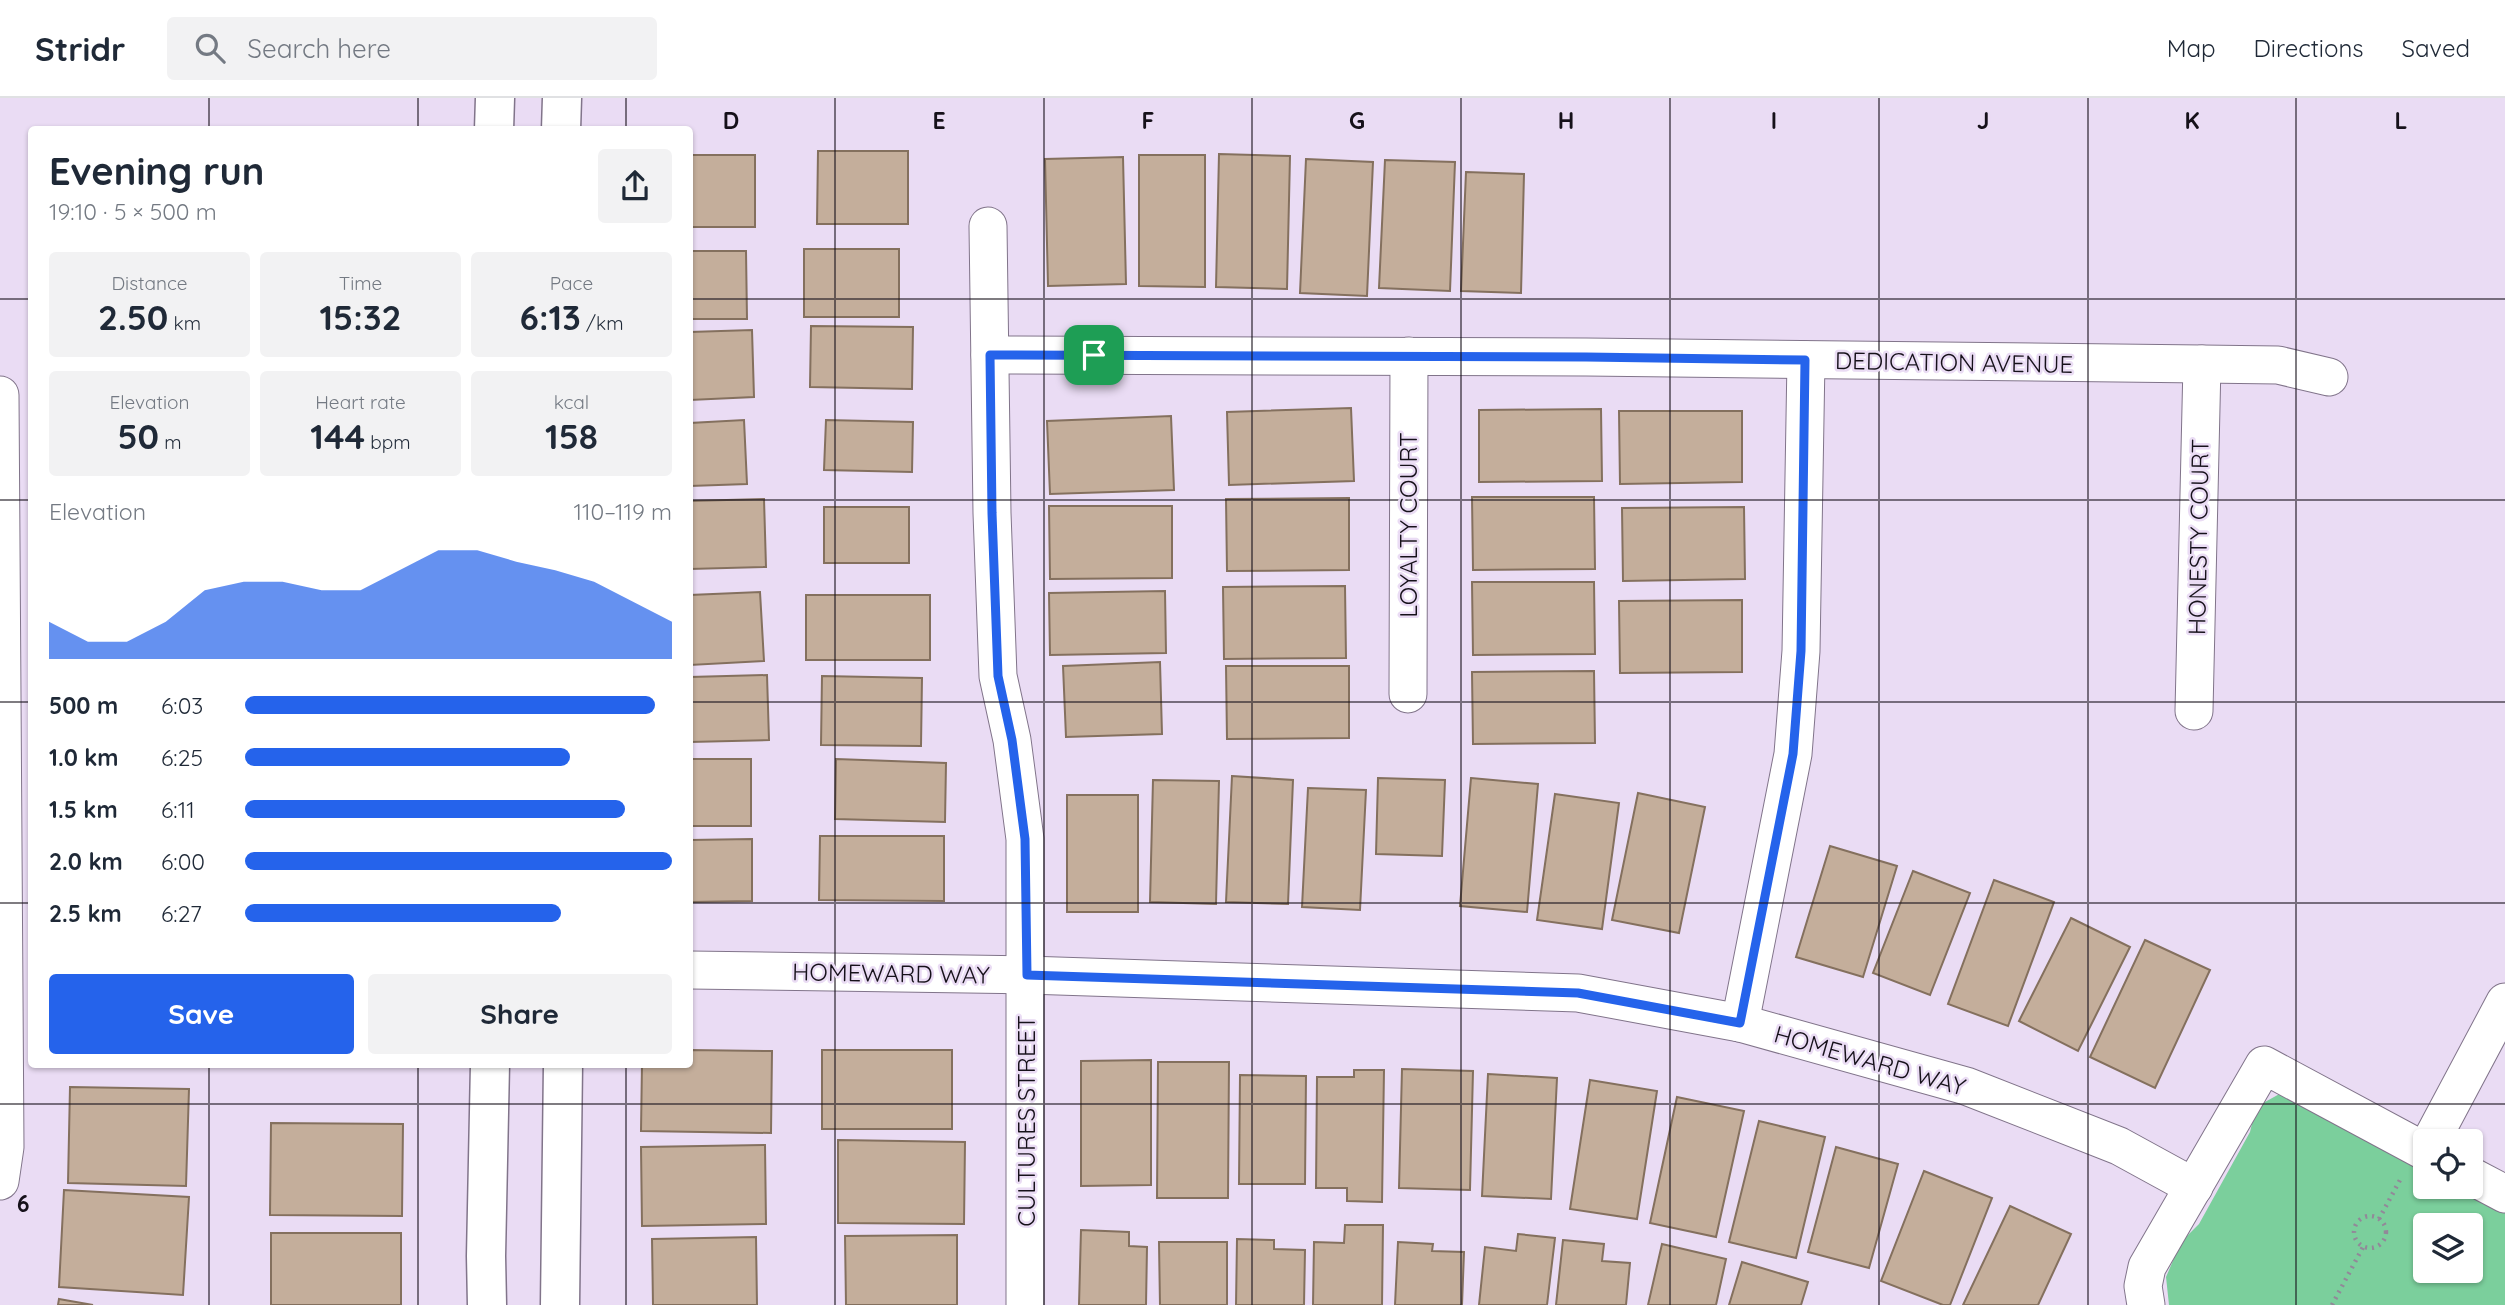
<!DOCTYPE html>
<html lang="en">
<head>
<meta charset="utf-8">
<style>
	body { margin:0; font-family:Quicksand,sans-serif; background:#f2f2f3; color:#1f2937; height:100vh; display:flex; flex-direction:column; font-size:26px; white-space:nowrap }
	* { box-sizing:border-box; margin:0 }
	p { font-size:23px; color:#747a83 }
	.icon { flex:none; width:38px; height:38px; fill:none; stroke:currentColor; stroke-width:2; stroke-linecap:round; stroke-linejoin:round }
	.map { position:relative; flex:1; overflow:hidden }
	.details { position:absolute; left:28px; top:28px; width:665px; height:942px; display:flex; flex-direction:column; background:#fff; border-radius:7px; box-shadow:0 2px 5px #0004 }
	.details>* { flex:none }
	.buttons { position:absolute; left:2413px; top:1031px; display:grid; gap:14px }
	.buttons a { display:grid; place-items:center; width:70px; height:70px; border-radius:7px; background:#fff; box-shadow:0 2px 5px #0004; font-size:35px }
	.pin { position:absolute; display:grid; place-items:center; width:60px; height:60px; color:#fff; margin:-30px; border-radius:14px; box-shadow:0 4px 10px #0006 }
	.round { display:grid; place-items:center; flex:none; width:74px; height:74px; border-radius:7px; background:#f2f2f3 }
	.overview { display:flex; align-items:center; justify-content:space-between; height:119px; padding:0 21px }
	h1 { font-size:38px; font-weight:700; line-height:52px }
	.stats { display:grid; grid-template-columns:repeat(3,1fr); gap:10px; height:119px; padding:7px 21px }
	.stats div { display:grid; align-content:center; border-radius:7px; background:#f2f2f3; text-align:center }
	.stats b { font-size:35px; font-weight:700 }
	.stats small { font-size:19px; font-weight:400 }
	.stats p { font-size:19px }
	.chart { height:196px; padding:14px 21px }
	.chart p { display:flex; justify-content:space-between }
	.chart svg { width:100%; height:126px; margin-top:7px; fill:#2563eb; opacity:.7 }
	.cta { display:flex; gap:14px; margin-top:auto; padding:14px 21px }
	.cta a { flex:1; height:80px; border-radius:7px; background:#2563eb; color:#fff; font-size:28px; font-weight:700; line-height:80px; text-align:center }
	.cta a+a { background:#f2f2f3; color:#1f2937 }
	ul { padding:0 21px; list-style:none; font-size:23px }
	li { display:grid; grid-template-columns:112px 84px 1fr; align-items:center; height:52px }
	li i { height:18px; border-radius:9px; background:#2563eb }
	header { display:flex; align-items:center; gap:42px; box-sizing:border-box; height:98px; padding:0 35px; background:#fff; border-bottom:2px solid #e0e1e3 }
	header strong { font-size:33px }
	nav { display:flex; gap:38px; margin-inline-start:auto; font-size:24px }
	.search { width:490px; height:63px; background:#f2f2f3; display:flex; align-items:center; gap:18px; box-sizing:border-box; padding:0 24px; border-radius:7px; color:#747a83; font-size:26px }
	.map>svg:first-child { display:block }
</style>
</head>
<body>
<header>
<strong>Stridr</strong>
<div class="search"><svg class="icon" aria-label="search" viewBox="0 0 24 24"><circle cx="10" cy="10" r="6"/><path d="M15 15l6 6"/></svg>Search here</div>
<nav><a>Map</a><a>Directions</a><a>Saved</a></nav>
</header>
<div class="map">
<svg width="2505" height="1207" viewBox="0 0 2505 1207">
	<rect width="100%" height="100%" fill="#eadcf4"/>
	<!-- green -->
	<path fill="#7bcf9c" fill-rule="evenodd" d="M2283,994L2425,1070L2426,1088L2458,1089L2505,1108V1207H2169L2166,1179L2181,1144L2199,1126L2250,1034L2256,1009ZM2426,1127H2471V1172H2426Z"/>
	<!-- building -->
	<g fill="#c4ae9b" stroke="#84705e" stroke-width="2">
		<polygon points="818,53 908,53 908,126 817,126"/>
		<polygon points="1219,56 1290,58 1287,191 1216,189"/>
		<rect x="690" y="57" width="65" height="72"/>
		<polygon points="1139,57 1205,57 1205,189 1139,188"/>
		<polygon points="1123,59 1126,186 1048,188 1045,61"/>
		<polygon points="1306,61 1373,64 1367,198 1300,195"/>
		<polygon points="1385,62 1455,64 1450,193 1379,190"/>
		<polygon points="1466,74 1524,76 1521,195 1461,193"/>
		<rect x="804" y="151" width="95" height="68"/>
		<polygon points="690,153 746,153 747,221 690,221"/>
		<polygon points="811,228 913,229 912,291 810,289"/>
		<polygon points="752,232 754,299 690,302 690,234"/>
		<polygon points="1351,310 1354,383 1229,387 1227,314"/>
		<polygon points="1601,311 1602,383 1479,384 1479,312"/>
		<polygon points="1619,313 1742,313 1742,384 1620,386"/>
		<polygon points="1171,318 1174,392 1050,396 1047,323"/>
		<polygon points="744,322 747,386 690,388 690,325"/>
		<polygon points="826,322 913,324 912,374 824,372"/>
		<polygon points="1472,399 1594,399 1595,471 1473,472"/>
		<polygon points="1349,400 1349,472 1227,473 1226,401"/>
		<polygon points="764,401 766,469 690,471 690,403"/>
		<polygon points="1049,408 1172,408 1172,480 1050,481"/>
		<rect x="824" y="409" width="85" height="56"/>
		<polygon points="1744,409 1745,481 1623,483 1622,410"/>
		<polygon points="1472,484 1594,484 1595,556 1473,557"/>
		<polygon points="1345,488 1346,560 1224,561 1223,489"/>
		<polygon points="1165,493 1166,555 1050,557 1049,495"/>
		<polygon points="760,494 764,563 690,567 690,497"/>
		<rect x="806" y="497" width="124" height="65"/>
		<polygon points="1742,502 1742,574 1620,575 1619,503"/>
		<polygon points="1160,564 1162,636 1066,639 1063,568"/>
		<polygon points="1226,568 1349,568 1349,640 1227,641"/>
		<polygon points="1594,573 1595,645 1473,646 1472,574"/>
		<polygon points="767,577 769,642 690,644 690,579"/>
		<polygon points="822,578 922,580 921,648 821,647"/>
		<rect x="690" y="661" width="61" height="67"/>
		<polygon points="836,661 946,665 945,724 835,721"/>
		<polygon points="1232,678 1293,682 1288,806 1226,804"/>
		<polygon points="1378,680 1445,682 1442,758 1376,756"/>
		<polygon points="1471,680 1538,686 1527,814 1460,808"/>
		<polygon points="1153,682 1219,683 1216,806 1150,804"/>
		<polygon points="1308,690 1366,692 1360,812 1302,809"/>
		<polygon points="1638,695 1705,709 1679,835 1612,822"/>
		<polygon points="1555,696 1619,705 1602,831 1537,822"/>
		<rect x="1067" y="697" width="71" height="117"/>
		<polygon points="820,738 944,738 944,803 819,802"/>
		<polygon points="752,741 752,803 690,804 690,742"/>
		<polygon points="1830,748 1897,768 1863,879 1796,859"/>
		<polygon points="1913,773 1970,795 1930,897 1873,875"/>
		<polygon points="1994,782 2054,804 2008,928 1948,906"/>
		<polygon points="2071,820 2130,849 2078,953 2019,923"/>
		<polygon points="2145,842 2210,872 2155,990 2090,959"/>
		<polygon points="690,952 772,953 771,1035 641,1033 642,966 690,966"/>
		<rect x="822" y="952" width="130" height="79"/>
		<polygon points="1151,962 1151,1087 1081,1088 1081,963"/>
		<polygon points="1158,964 1229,964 1228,1100 1157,1100"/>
		<polygon points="1402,971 1473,973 1470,1092 1399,1090"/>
		<polygon points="1354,972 1384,972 1382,1104 1347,1103 1347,1090 1316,1090 1317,979 1354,979"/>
		<polygon points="1488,976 1557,980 1551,1101 1482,1098"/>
		<polygon points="1240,977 1306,978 1305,1086 1239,1086"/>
		<polygon points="1590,982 1657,993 1637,1121 1570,1111"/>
		<polygon points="70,989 189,991 186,1088 68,1085"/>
		<polygon points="1677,999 1744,1013 1716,1139 1650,1125"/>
		<polygon points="1759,1023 1825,1039 1796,1160 1729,1144"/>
		<polygon points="271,1025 403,1026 402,1118 270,1117"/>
		<polygon points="838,1042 965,1044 964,1126 838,1125"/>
		<polygon points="765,1047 766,1126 642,1128 641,1049"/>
		<polygon points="1836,1049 1898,1066 1869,1170 1808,1154"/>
		<polygon points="1924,1073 1992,1100 1950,1207 1943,1207 1881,1183"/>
		<polygon points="64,1092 189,1099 183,1197 59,1189"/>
		<polygon points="2010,1108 2071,1136 2038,1207 1963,1207"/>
		<polygon points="1345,1127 1383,1127 1382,1207 1313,1207 1314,1144 1344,1145"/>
		<polygon points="1081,1132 1129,1134 1129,1148 1147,1149 1146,1207 1079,1207"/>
		<rect x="271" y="1135" width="130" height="72"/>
		<polygon points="1518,1136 1555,1140 1547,1207 1479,1207 1485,1149 1516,1153"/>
		<polygon points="957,1137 957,1207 846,1207 845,1138"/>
		<polygon points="756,1139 757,1207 653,1207 652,1141"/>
		<polygon points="1237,1141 1274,1142 1274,1151 1305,1152 1304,1207 1236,1207"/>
		<polygon points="1563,1142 1604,1146 1602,1163 1630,1165 1626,1207 1556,1207"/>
		<polygon points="1159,1144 1227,1144 1227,1207 1160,1207"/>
		<polygon points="1398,1144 1433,1146 1432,1153 1464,1154 1462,1207 1395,1207"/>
		<polygon points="1662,1146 1726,1161 1716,1207 1648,1207"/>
		<polygon points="1742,1164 1808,1184 1801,1207 1729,1207"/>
		<polygon points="59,1201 93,1207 58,1207"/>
	</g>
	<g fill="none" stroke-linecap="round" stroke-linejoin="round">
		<!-- street casing -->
		<g stroke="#81748a" stroke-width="39">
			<g id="street">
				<polyline points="988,128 992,415 998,578 1012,642 1025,741 1025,1207"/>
				<polyline points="990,257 1586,259 2202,266 2278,267 2329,279"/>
				<polyline points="0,297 5,1049 0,1083"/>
				<polyline points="1408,596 1409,258"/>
				<polyline points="2194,613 2202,266"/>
				<polyline points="690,872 1027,877 1578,895 1740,925 1966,988 2119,1048 2194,1089"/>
				<polyline points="1740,925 1793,656 1801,553 1806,262"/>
				<polyline points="2431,1043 2505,904"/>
				<polyline points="2471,1078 2505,1096"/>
				<polyline points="2146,1207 2143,1188 2147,1169 2264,967 2426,1054"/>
			</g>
		</g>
		<!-- secondary casing -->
		<g stroke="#81748a" stroke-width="41">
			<g id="secondary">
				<polyline points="494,32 495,0"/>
				<polyline points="561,32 562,0"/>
				<polyline points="487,1207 486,1158 490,966"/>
				<polyline points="560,1207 563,966"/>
			</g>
		</g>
		<!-- path -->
		<g stroke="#928899" stroke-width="4.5" stroke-dasharray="2 5" stroke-linecap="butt">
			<circle cx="2370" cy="1134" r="16"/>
			<polyline points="2379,1121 2400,1082"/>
			<polyline points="2332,1207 2363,1149"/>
		</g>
		<!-- street -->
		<use href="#street" stroke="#fff" stroke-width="37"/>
		<!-- secondary -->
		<use href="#secondary" stroke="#fff" stroke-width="38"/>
	</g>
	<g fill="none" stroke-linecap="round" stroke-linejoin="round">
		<!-- route casing -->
		<g stroke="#fff" stroke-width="14">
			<polygon id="route" points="990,257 1586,259 1805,262 1801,553 1793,656 1740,925 1578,895 1027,877 1025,741 1012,642 998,578 992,415"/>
		</g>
		<!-- route -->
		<use href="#route" stroke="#2563eb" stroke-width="9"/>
	</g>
	<!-- grid -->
	<path fill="none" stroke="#16111a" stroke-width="2" stroke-opacity="0.55" d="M209,0V32M418,0V32M626,0V32M835,0V1207M1044,0V1207M1252,0V1207M1461,0V1207M1670,0V1207M1879,0V1207M2088,0V1207M2296,0V1207M0,201H32M690,201H2505M0,402H32M690,402H2505M0,604H32M690,604H2505M0,805H32M690,805H2505M209,966V1207M418,966V1207M626,966V1207M0,1006H2505"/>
	<g text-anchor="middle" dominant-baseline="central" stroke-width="5" stroke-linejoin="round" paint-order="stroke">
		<!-- street labels -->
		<g font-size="24" fill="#16111a" stroke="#eadcf4">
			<text transform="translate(1954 264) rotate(1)">DEDICATION AVENUE</text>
			<text transform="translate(1408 427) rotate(-90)">LOYALTY COURT</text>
			<text transform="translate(2198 439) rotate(-89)">HONESTY COURT</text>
			<text transform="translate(891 875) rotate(1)">HOMEWARD WAY</text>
			<text transform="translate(1870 962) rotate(16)">HOMEWARD WAY</text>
			<text transform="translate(1026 1023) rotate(-90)">CULTURES STREET</text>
		</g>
	</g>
	<g font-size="23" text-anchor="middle" font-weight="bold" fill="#16111a" stroke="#eadcf4" stroke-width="5" stroke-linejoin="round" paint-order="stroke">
		<text x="731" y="31">D</text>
		<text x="939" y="31">E</text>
		<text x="1148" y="31">F</text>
		<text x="1357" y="31">G</text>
		<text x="1566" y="31">H</text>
		<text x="1774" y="31">I</text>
		<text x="1983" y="31">J</text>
		<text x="2192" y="31">K</text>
		<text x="2401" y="31">L</text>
		<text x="23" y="1114">6</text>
	</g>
</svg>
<div class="buttons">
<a><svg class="icon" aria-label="locate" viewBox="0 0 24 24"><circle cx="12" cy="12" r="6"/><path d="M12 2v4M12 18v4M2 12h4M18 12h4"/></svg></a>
<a><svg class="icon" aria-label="layers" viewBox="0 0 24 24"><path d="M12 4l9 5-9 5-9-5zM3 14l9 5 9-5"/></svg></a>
</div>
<div class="pin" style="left:1094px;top:257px;background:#1e9e55"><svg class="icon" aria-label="arrive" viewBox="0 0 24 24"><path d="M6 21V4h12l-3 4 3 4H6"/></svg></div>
<section class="details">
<div class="overview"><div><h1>Evening run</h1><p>19:10 · 5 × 500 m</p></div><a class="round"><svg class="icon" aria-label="share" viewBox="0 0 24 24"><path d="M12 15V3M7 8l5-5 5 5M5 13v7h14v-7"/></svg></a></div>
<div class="stats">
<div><p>Distance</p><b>2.50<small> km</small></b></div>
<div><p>Time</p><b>15:32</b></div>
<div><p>Pace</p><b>6:13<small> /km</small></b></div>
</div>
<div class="stats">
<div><p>Elevation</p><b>50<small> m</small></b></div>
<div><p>Heart rate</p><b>144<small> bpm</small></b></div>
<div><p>kcal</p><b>158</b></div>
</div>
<div class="chart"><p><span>Elevation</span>110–119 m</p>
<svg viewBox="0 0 160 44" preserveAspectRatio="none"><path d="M0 44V31L10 38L20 38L30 31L40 20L50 17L60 17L70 20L80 20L90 13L100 6L110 6L120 10L130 13L140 17L150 24L160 31V44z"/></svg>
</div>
<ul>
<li><b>500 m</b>6:03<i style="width:96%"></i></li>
<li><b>1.0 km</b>6:25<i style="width:76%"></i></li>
<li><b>1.5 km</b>6:11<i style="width:89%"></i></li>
<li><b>2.0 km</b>6:00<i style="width:100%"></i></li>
<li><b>2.5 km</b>6:27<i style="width:74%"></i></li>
</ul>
<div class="cta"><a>Save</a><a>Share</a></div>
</section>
</div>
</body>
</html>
